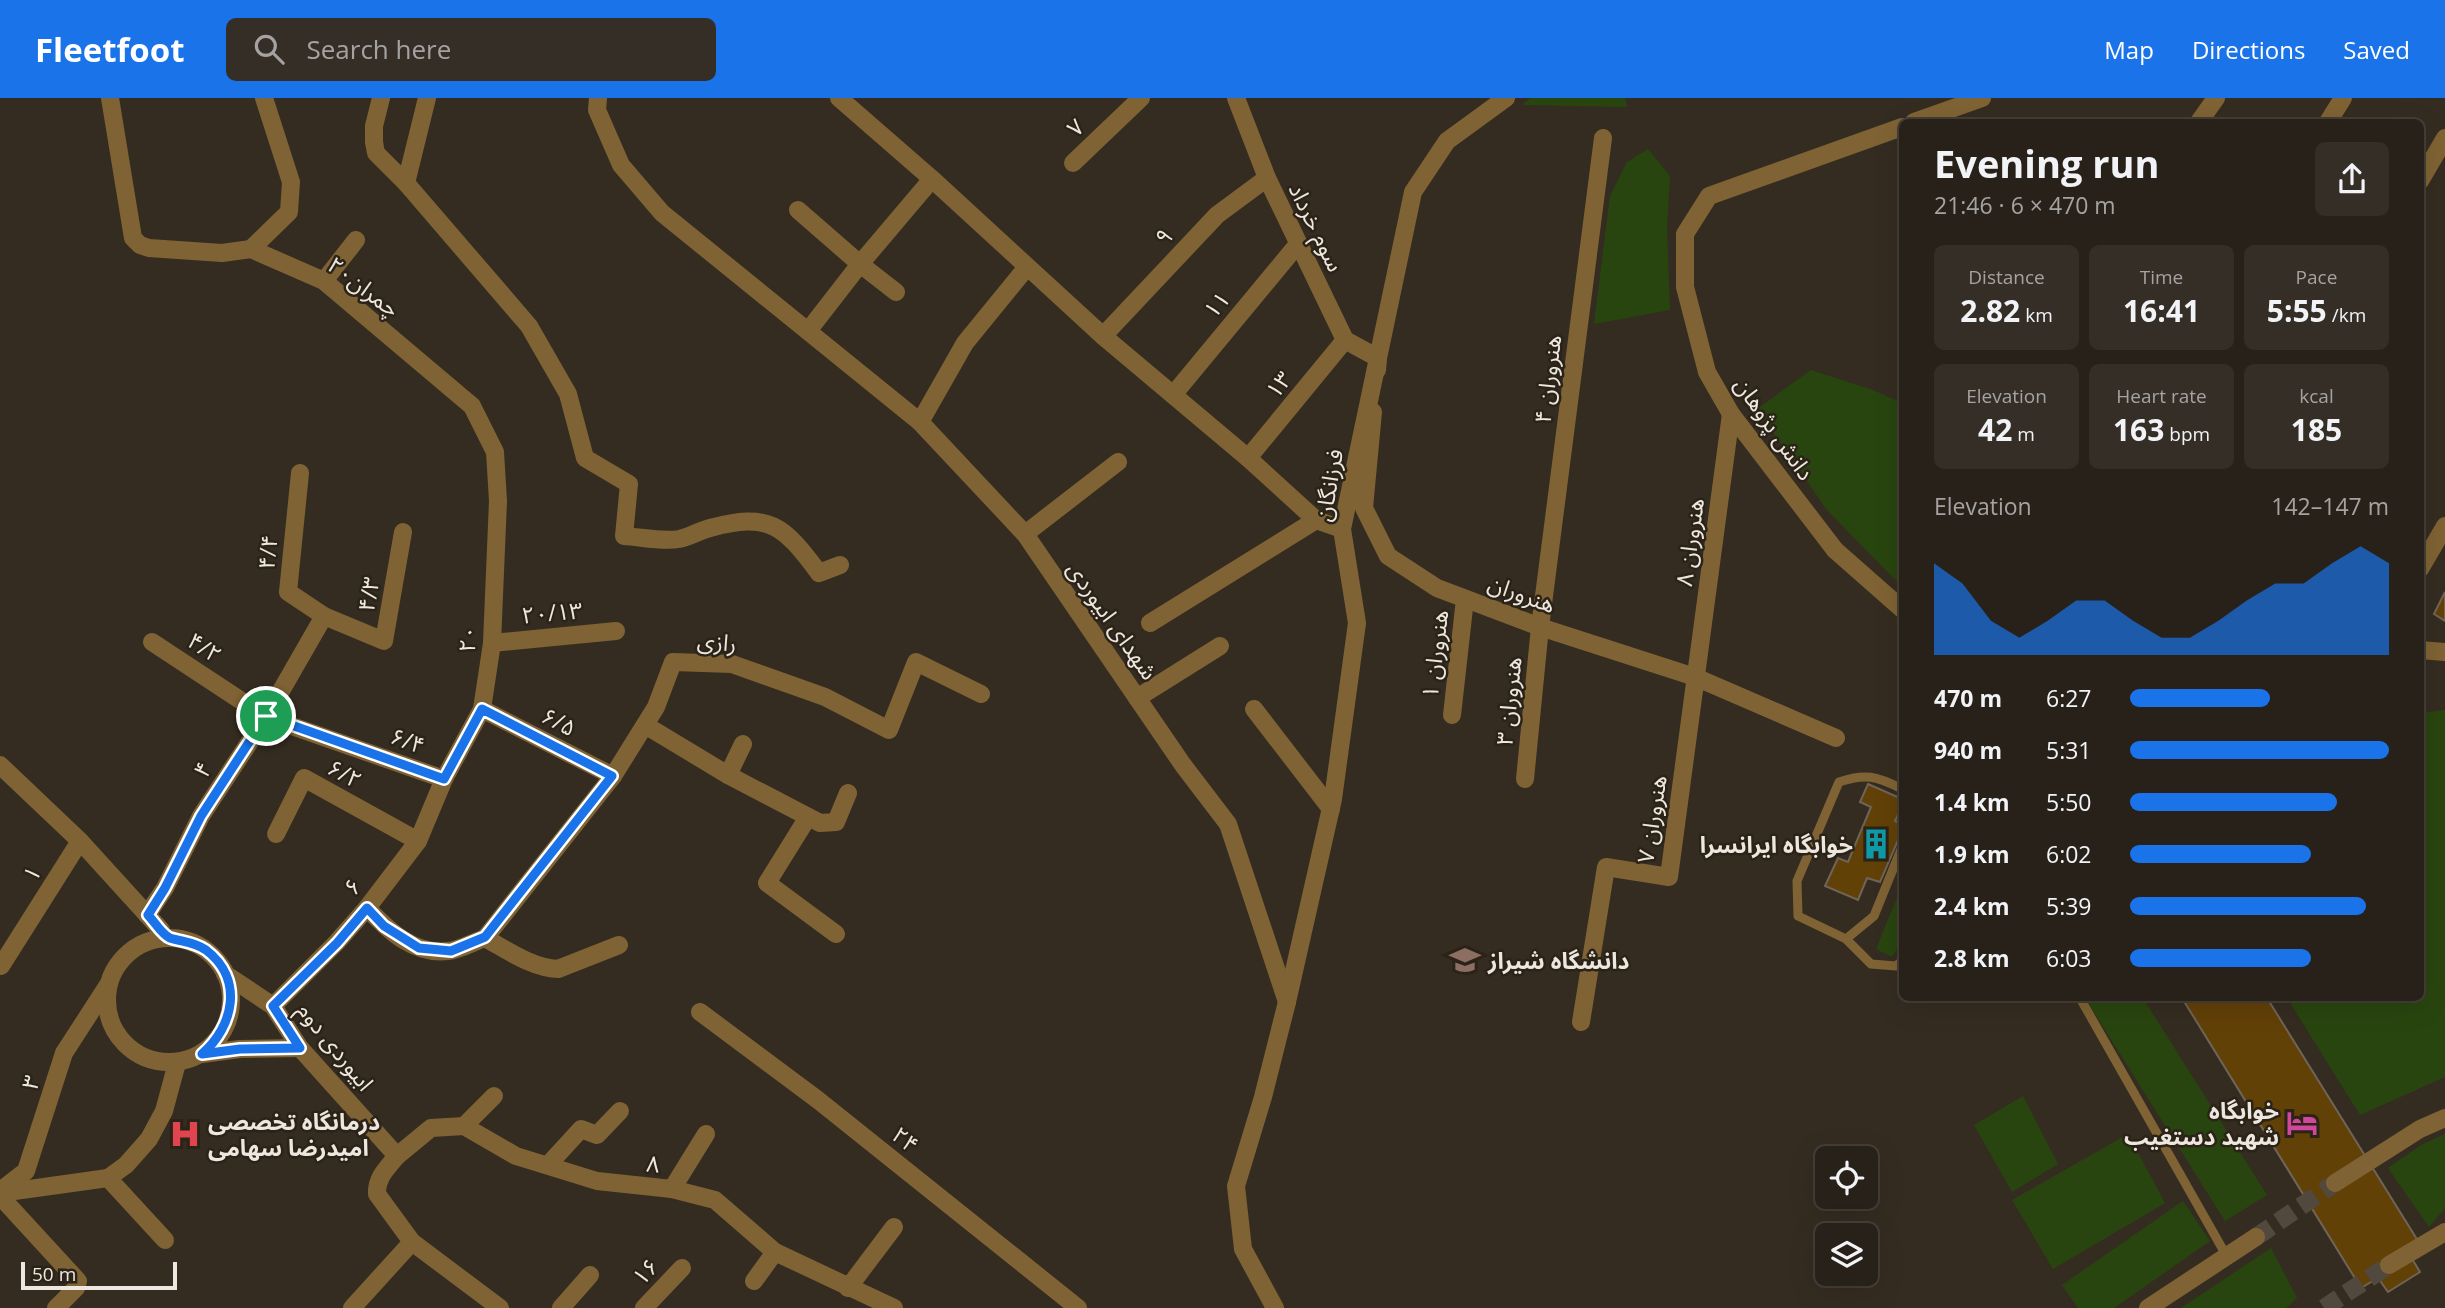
<!DOCTYPE html>
<html lang="en">
<head>
<meta charset="utf-8">
<style>
	body { margin:0; font-family:"Open Sans","Noto Sans Arabic",sans-serif; background:#342e26; color:#f1f3f6; height:100vh; display:flex; flex-direction:column; font-size:26px; white-space:nowrap }
	* { box-sizing:border-box; margin:0 }
	p { font-size:23px; color:#a5a3a2 }
	.icon { flex:none; width:38px; height:38px; fill:none; stroke:currentColor; stroke-width:2; stroke-linecap:round; stroke-linejoin:round }
	.map { position:relative; flex:1; overflow:hidden }
	.drawer { position:absolute; left:1899px; top:21px; width:525px; height:882px; display:flex; flex-direction:column; background:#282119; border-radius:10px; box-shadow:0 7px 28px #0002,0 0 0 2px #443e38 }
	.drawer>* { flex:none }
	.fabs { position:absolute; left:1815px; top:1048px; display:grid; gap:14px }
	.fabs a { display:grid; place-items:center; width:63px; height:63px; border-radius:10px; background:#282119; box-shadow:0 7px 28px #0002,0 0 0 2px #443e38; font-size:35px }
	.scale { position:absolute; left:21px; bottom:18px; width:156px; box-sizing:border-box; padding-left:7px; border:4px solid #ede7df; border-top:0; font-size:19px; line-height:24px; white-space:nowrap; color:#ede7df; -webkit-text-stroke:5px #2b2317; paint-order:stroke }
	.pin { position:absolute; display:grid; place-items:center; width:60px; height:60px; color:#fff; margin:-30px; border:4px solid #fff; border-radius:50%; box-shadow:0 2px 7px #0007 }
	.round { display:grid; place-items:center; flex:none; width:74px; height:74px; border-radius:10px; background:#342e26 }
	.overview { display:flex; align-items:center; justify-content:space-between; height:119px; padding:0 35px }
	h1 { font-size:38px; font-weight:700; line-height:52px }
	.figures { display:grid; grid-template-columns:repeat(3,1fr); gap:10px; height:119px; padding:7px 35px }
	.figures div { display:grid; align-content:center; border-radius:10px; background:#342e26; text-align:center }
	.figures b { font-size:30px; font-weight:700 }
	.figures small { font-size:19px; font-weight:400 }
	.figures p { font-size:19px }
	.chart { height:196px; padding:14px 35px }
	.chart p { display:flex; justify-content:space-between }
	.chart svg { width:100%; height:126px; margin-top:7px; fill:#1a73e8; opacity:.7 }
	ul { padding:0 35px; list-style:none; font-size:23px }
	li { display:grid; grid-template-columns:112px 84px 1fr; align-items:center; height:52px }
	li i { height:18px; border-radius:9px; background:#1a73e8 }
	header { display:flex; align-items:center; gap:42px; box-sizing:border-box; height:98px; padding:0 35px; background:#1a73e8; color:#fff }
	header strong { font-size:33px }
	nav { display:flex; gap:38px; margin-inline-start:auto; font-size:24px }
	.search { width:490px; height:63px; background:#342e26; display:flex; align-items:center; gap:18px; box-sizing:border-box; padding:0 24px; border-radius:10px; color:#a5a3a2; font-size:26px }
	.map>svg:first-child { display:block }
</style>
</head>
<body>
<header>
<strong>Fleetfoot</strong>
<div class="search"><svg class="icon" aria-label="search" viewBox="0 0 24 24"><circle cx="10" cy="10" r="6"/><path d="M15 15l6 6"/></svg>Search here</div>
<nav><a>Map</a><a>Directions</a><a>Saved</a></nav>
</header>
<div class="map">
<svg width="2445" height="1210" viewBox="0 0 2445 1210">
	<rect width="100%" height="100%" fill="#352c21"/>
	<!-- green -->
	<g fill="#29450f">
		<polygon points="1530,0 1625,0 1627,9 1522,7"/>
		<polygon points="1648,51 1670,78 1667,129 1670,212 1594,226 1610,98 1627,64"/>
		<polygon points="1811,272 1873,292 1902,305 1902,489 1827,412 1757,311"/>
		<polygon points="2445,612 2445,979 2360,1017 2287,900 2420,900 2420,615"/>
		<polygon points="1902,787 1902,844 1892,859 1876,851"/>
		<polygon points="2085,900 2143,900 2267,1097 2225,1123"/>
		<polygon points="2023,998 2058,1066 2012,1094 1974,1027"/>
		<polygon points="2128,1036 2165,1105 2053,1171 2012,1102"/>
		<polygon points="2445,1036 2445,1110 2429,1129 2388,1070 2421,1047"/>
		<polygon points="2183,1103 2210,1143 2114,1210 2078,1210 2062,1187"/>
		<polygon points="2271,1150 2297,1200 2286,1210 2181,1210"/>
	</g>
	<!-- building -->
	<g fill="#624107" stroke="#6f6458" stroke-width="2">
		<polygon points="2445,494 2445,523 2434,516"/>
		<polygon points="1868,686 1902,701 1902,708 1895,723 1902,726 1902,733 1880,784 1867,780 1858,802 1825,788 1838,760 1848,764 1871,709 1860,704"/>
		<polygon points="2182,900 2267,900 2423,1151 2411,1159 2420,1174 2388,1194 2378,1180 2361,1190"/>
	</g>
	<g fill="none" stroke-linecap="round" stroke-linejoin="round">
		<!-- minor-tunnel -->
		<g stroke="#51483e" stroke-width="18" stroke-dasharray="18 9" stroke-linecap="butt">
			<polyline points="2256,1139 2335,1085"/>
			<polyline points="2324,1210 2389,1167"/>
		</g>
		<!-- service -->
		<g stroke="#7f6334" stroke-width="9">
			<path d="M1902,691C1877,678 1865,675 1839,684L1797,783L1798,818L1846,841L1871,866L1896,868L1902,863"/>
			<polyline points="1846,841 1874,818 1902,749"/>
			<polyline points="2080,900 2226,1157"/>
		</g>
		<!-- minor -->
		<g stroke="#7f6334" stroke-width="18">
			<polyline points="110,0 133,140 140,147 149,150 222,155 251,151 324,183 472,308 495,354 498,403 492,545 482,611 444,681 418,743 367,810 337,844 273,908"/>
			<path d="M381,0L374,28V44L376,55L406,85L529,228L568,296L585,360L629,386L624,438C641,439 662,444 679,441C689,439 699,433 710,430C770,414 783,427 819,475L840,467"/>
			<polyline points="839,0 932,81 1103,238 1248,360 1316,422 1342,431"/>
			<polyline points="1236,0 1267,80 1345,242 1378,260 1377,272"/>
			<polyline points="1914,24 1982,0"/>
			<polyline points="2199,24 2216,0"/>
			<polyline points="2328,24 2343,0"/>
			<polyline points="1902,29 1709,98 1685,136 1685,189 1707,274 1731,316 1835,452 1902,511"/>
			<polyline points="1073,65 1141,0"/>
			<polyline points="2420,83 2445,40"/>
			<polyline points="406,85 427,0"/>
			<polyline points="798,112 860,166 896,194"/>
			<polyline points="251,151 289,114 291,84 264,0"/>
			<polyline points="324,183 356,142"/>
			<polyline points="808,233 860,166 932,81"/>
			<polyline points="1103,238 1217,117 1267,80"/>
			<polyline points="1173,297 1298,146"/>
			<polyline points="1373,314 1364,410 1388,458 1437,490 1540,529 1695,579 1836,640"/>
			<polyline points="920,324 965,245 1027,169"/>
			<polyline points="1248,360 1345,242"/>
			<polyline points="300,375 288,494 324,518 384,543 403,434"/>
			<polyline points="1025,436 1118,364"/>
			<polyline points="2420,471 2445,428"/>
			<polyline points="1150,525 1316,422"/>
			<polyline points="152,544 266,619 444,681"/>
			<polyline points="492,545 616,533"/>
			<polyline points="2420,552 2445,554"/>
			<polyline points="1137,600 1220,548"/>
			<polyline points="482,611 613,678"/>
			<polyline points="1254,611 1331,711"/>
			<polyline points="1452,617 1465,501"/>
			<polyline points="645,627 728,677 820,725 836,724 848,695"/>
			<polyline points="728,677 743,646"/>
			<polyline points="1525,681 1540,529 1603,40"/>
			<polyline points="808,719 767,785 836,836"/>
			<polyline points="276,736 304,680 418,743"/>
			<path d="M367,810C389,833 414,857 448,853C460,852 473,844 485,840C507,852 532,870 558,871L619,847"/>
			<polyline points="147,817 165,790 201,718 266,619 324,518"/>
			<polyline points="485,840 613,678 656,609 673,564 732,566 825,599 889,632 916,564 981,596"/>
			<polyline points="1,868 80,743"/>
			<path d="M225,876L273,908L300,950L397,1058C387,1070 376,1080 377,1096L412,1144L500,1210"/>
			<polyline points="700,914 818,1002 1078,1210"/>
			<polyline points="1581,924 1606,769 1669,779 1731,316"/>
			<polyline points="202,956 240,951 300,950"/>
			<polyline points="464,1028 494,998"/>
			<polyline points="397,1058 431,1030 464,1028 516,1058 597,1083 672,1091 715,1102 775,1154 894,1210"/>
			<polyline points="548,1067 581,1031 597,1037 620,1013"/>
			<polyline points="108,1080 165,1142"/>
			<polyline points="2335,1085 2420,1031 2445,1020"/>
			<polyline points="672,1091 706,1036"/>
			<polyline points="0,1093 26,1073 64,955 108,887"/>
			<polyline points="0,1095 108,1080 126,1067 149,1041 164,1013 177,965"/>
			<polyline points="0,1098 78,1183 76,1190 56,1210"/>
			<polyline points="2389,1167 2445,1134"/>
			<polyline points="754,1183 775,1154"/>
			<polyline points="848,1190 894,1129"/>
			<polyline points="352,1210 412,1144"/>
			<polyline points="561,1210 590,1177"/>
			<polyline points="644,1210 682,1170"/>
			<polyline points="2148,1210 2256,1139"/>
		</g>
		<!-- tertiary -->
		<g stroke="#7f6334" stroke-width="18">
			<polyline points="598,0 597,12 621,67 662,115 920,324 1025,436 1183,667 1228,726 1287,904"/>
			<polyline points="0,667 80,743 161,832"/>
			<circle cx="169" cy="902" r="62"/>
			<polyline points="1275,1210 1243,1151 1236,1088 1263,999 1287,904 1333,701 1357,525 1342,431 1413,94 1447,43 1506,0"/>
		</g>
	</g>
	<g fill="none" stroke-linecap="round" stroke-linejoin="round">
		<!-- route casing -->
		<g stroke="#fff" stroke-width="14">
			<path id="route" d="M482,611L612,678L485,839L451,853L419,850L384,828L367,810L337,845L273,908L300,950L240,951L202,956C234,928 244,881 206,852C194,844 183,844 170,840C162,837 154,823 148,817L165,790L201,718L266,618L444,681Z"/>
		</g>
		<!-- route -->
		<use href="#route" stroke="#1a73e8" stroke-width="9"/>
	</g>
	<!-- icons -->
	<defs>
		<g id="building-bare" transform="scale(2.415)"><path d="M-4-6H4V6H1V3H-1V6H-4ZM-2.5-4.3h1.7v1.8h-1.7ZM.8-4.3h1.7v1.8H.8ZM-2.5-1h1.7V.8h-1.7ZM.8-1h1.7V.8H.8Z" fill="#0f9aa8" stroke="#2b2317" stroke-width="2.5" paint-order="stroke"/></g>
		<g id="university-bare" transform="scale(2.415)"><path d="M0-5L7-2L0 1L-7-2ZM-4 1L0 2.5L4 1V4Q0 6-4 4Z" fill="#8d6e63" stroke="#2b2317" stroke-width="2.5" paint-order="stroke"/></g>
		<g id="hotel-bare" transform="scale(2.415)"><path d="M-6-4.5h1.5V1H6V5H4.5V3h-9V5H-6ZM-4 0a1.8 1.8 0 1 1 3.6 0ZM.5 0V-2.5h3Q6-2.5 6 0Z" fill="#d1479c" stroke="#2b2317" stroke-width="2.5" paint-order="stroke"/></g>
		<g id="hospital-bare" transform="scale(2.415)"><path d="M-5-5h3v3.5h4V-5h3V5h-3V1.5h-4V5h-3Z" fill="#e0444e" stroke="#2b2317" stroke-width="2.5" paint-order="stroke"/></g>
	</defs>
	<g fill-rule="evenodd">
		<use href="#building-bare" x="1876" y="746"/>
		<use href="#university-bare" x="1465" y="862"/>
		<use href="#hotel-bare" x="2302" y="1025"/>
		<use href="#hospital-bare" x="185" y="1036"/>
	</g>
	<g text-anchor="middle" dominant-baseline="central" stroke-width="5" stroke-linejoin="round" paint-order="stroke">
		<!-- street labels -->
		<g font-size="23" fill="#ede7df" stroke="#2b2317">
			<text transform="translate(1075 29) rotate(-43)">۷</text>
			<text transform="translate(1317 129) rotate(64)">سوم خرداد</text>
			<text transform="translate(1163 138) rotate(-46)">۹</text>
			<text transform="translate(364 188) rotate(37)">چمران۲۰</text>
			<text transform="translate(1216 206) rotate(-50)">۱۱</text>
			<text transform="translate(1547 281) rotate(-83)">هنروران ۴</text>
			<text transform="translate(1278 286) rotate(-51)">۱۳</text>
			<text transform="translate(1775 330) rotate(55)">دانش پژوهان</text>
			<text transform="translate(1328 387) rotate(-80)">فرزانگان</text>
			<text transform="translate(1689 444) rotate(-82)">هنروران ۸</text>
			<text transform="translate(267 454) rotate(-84)">۴/۴</text>
			<text transform="translate(1522 495) rotate(20)">هنروران</text>
			<text transform="translate(368 496) rotate(-80)">۴/۳</text>
			<text transform="translate(552 514) rotate(-5)">۲۰/۱۳</text>
			<text transform="translate(1113 522) rotate(55)">شهدای ابیوردی</text>
			<text transform="translate(467 541) rotate(-85)">۲۰</text>
			<text transform="translate(717 543) rotate(6)">رازی</text>
			<text transform="translate(205 549) rotate(33)">۴/۲</text>
			<text transform="translate(1434 556) rotate(-83)">هنروران ۱</text>
			<text transform="translate(1508 603) rotate(-84)">هنروران ۳</text>
			<text transform="translate(559 623) rotate(27)">۶/۵</text>
			<text transform="translate(408 642) rotate(19)">۶/۴</text>
			<text transform="translate(202 671) rotate(-57)">۴</text>
			<text transform="translate(345 675) rotate(28)">۶/۲</text>
			<text transform="translate(1651 721) rotate(-81)">هنروران ۷</text>
			<text transform="translate(31 775) rotate(-58)">۱</text>
			<text transform="translate(352 788) rotate(-52)">۶</text>
			<text transform="translate(336 948) rotate(51)">ابیوردی دوم</text>
			<text transform="translate(30 984) rotate(-73)">۳</text>
			<text transform="translate(906 1041) rotate(39)">۲۴</text>
			<text transform="translate(653 1065) rotate(5)">۸</text>
			<text transform="translate(645 1173) rotate(-47)">۱۶</text>
		</g>
		<!-- poi labels -->
		<g font-size="23" font-weight="bold" fill="#ede7df" stroke="#2b2317" text-anchor="end">
			<text x="1853" y="746">خوابگاه ایرانسرا</text>
			<text x="1488" y="862" text-anchor="start">دانشگاه شیراز</text>
			<text x="2279" y="1012">خوابگاه<tspan x="2279" dy="26">شهید دستغیب</tspan></text>
			<text x="208" y="1023" text-anchor="start">درمانگاه تخصصی<tspan x="208" dy="26">امیدرضا سهامی</tspan></text>
		</g>
	</g>
</svg>
<div class="fabs">
<a><svg class="icon" aria-label="locate" viewBox="0 0 24 24"><circle cx="12" cy="12" r="6"/><path d="M12 2v4M12 18v4M2 12h4M18 12h4"/></svg></a>
<a><svg class="icon" aria-label="layers" viewBox="0 0 24 24"><path d="M12 4l9 5-9 5-9-5zM3 14l9 5 9-5"/></svg></a>
</div>
<div class="scale">50 m</div>
<div class="pin" style="left:266px;top:618px;background:#1e9e55"><svg class="icon" aria-label="arrive" viewBox="0 0 24 24"><path d="M6 21V4h12l-3 4 3 4H6"/></svg></div>
<section class="drawer">
<div class="overview"><div><h1>Evening run</h1><p>21:46 · 6 × 470 m</p></div><a class="round"><svg class="icon" aria-label="share" viewBox="0 0 24 24"><path d="M12 15V3M7 8l5-5 5 5M5 13v7h14v-7"/></svg></a></div>
<div class="figures">
<div><p>Distance</p><b>2.82<small> km</small></b></div>
<div><p>Time</p><b>16:41</b></div>
<div><p>Pace</p><b>5:55<small> /km</small></b></div>
</div>
<div class="figures">
<div><p>Elevation</p><b>42<small> m</small></b></div>
<div><p>Heart rate</p><b>163<small> bpm</small></b></div>
<div><p>kcal</p><b>185</b></div>
</div>
<div class="chart"><p><span>Elevation</span>142–147 m</p>
<svg viewBox="0 0 160 44" preserveAspectRatio="none"><path d="M0 44V12L10 19L20 32L30 38L40 32L50 25L60 25L70 32L80 38L90 38L100 32L110 25L120 19L130 19L140 12L150 6L160 12V44z"/></svg>
</div>
<ul>
<li><b>470 m</b>6:27<i style="width:54%"></i></li>
<li><b>940 m</b>5:31<i style="width:100%"></i></li>
<li><b>1.4 km</b>5:50<i style="width:80%"></i></li>
<li><b>1.9 km</b>6:02<i style="width:70%"></i></li>
<li><b>2.4 km</b>5:39<i style="width:91%"></i></li>
<li><b>2.8 km</b>6:03<i style="width:70%"></i></li>
</ul>
</section>
</div>
</body>
</html>
